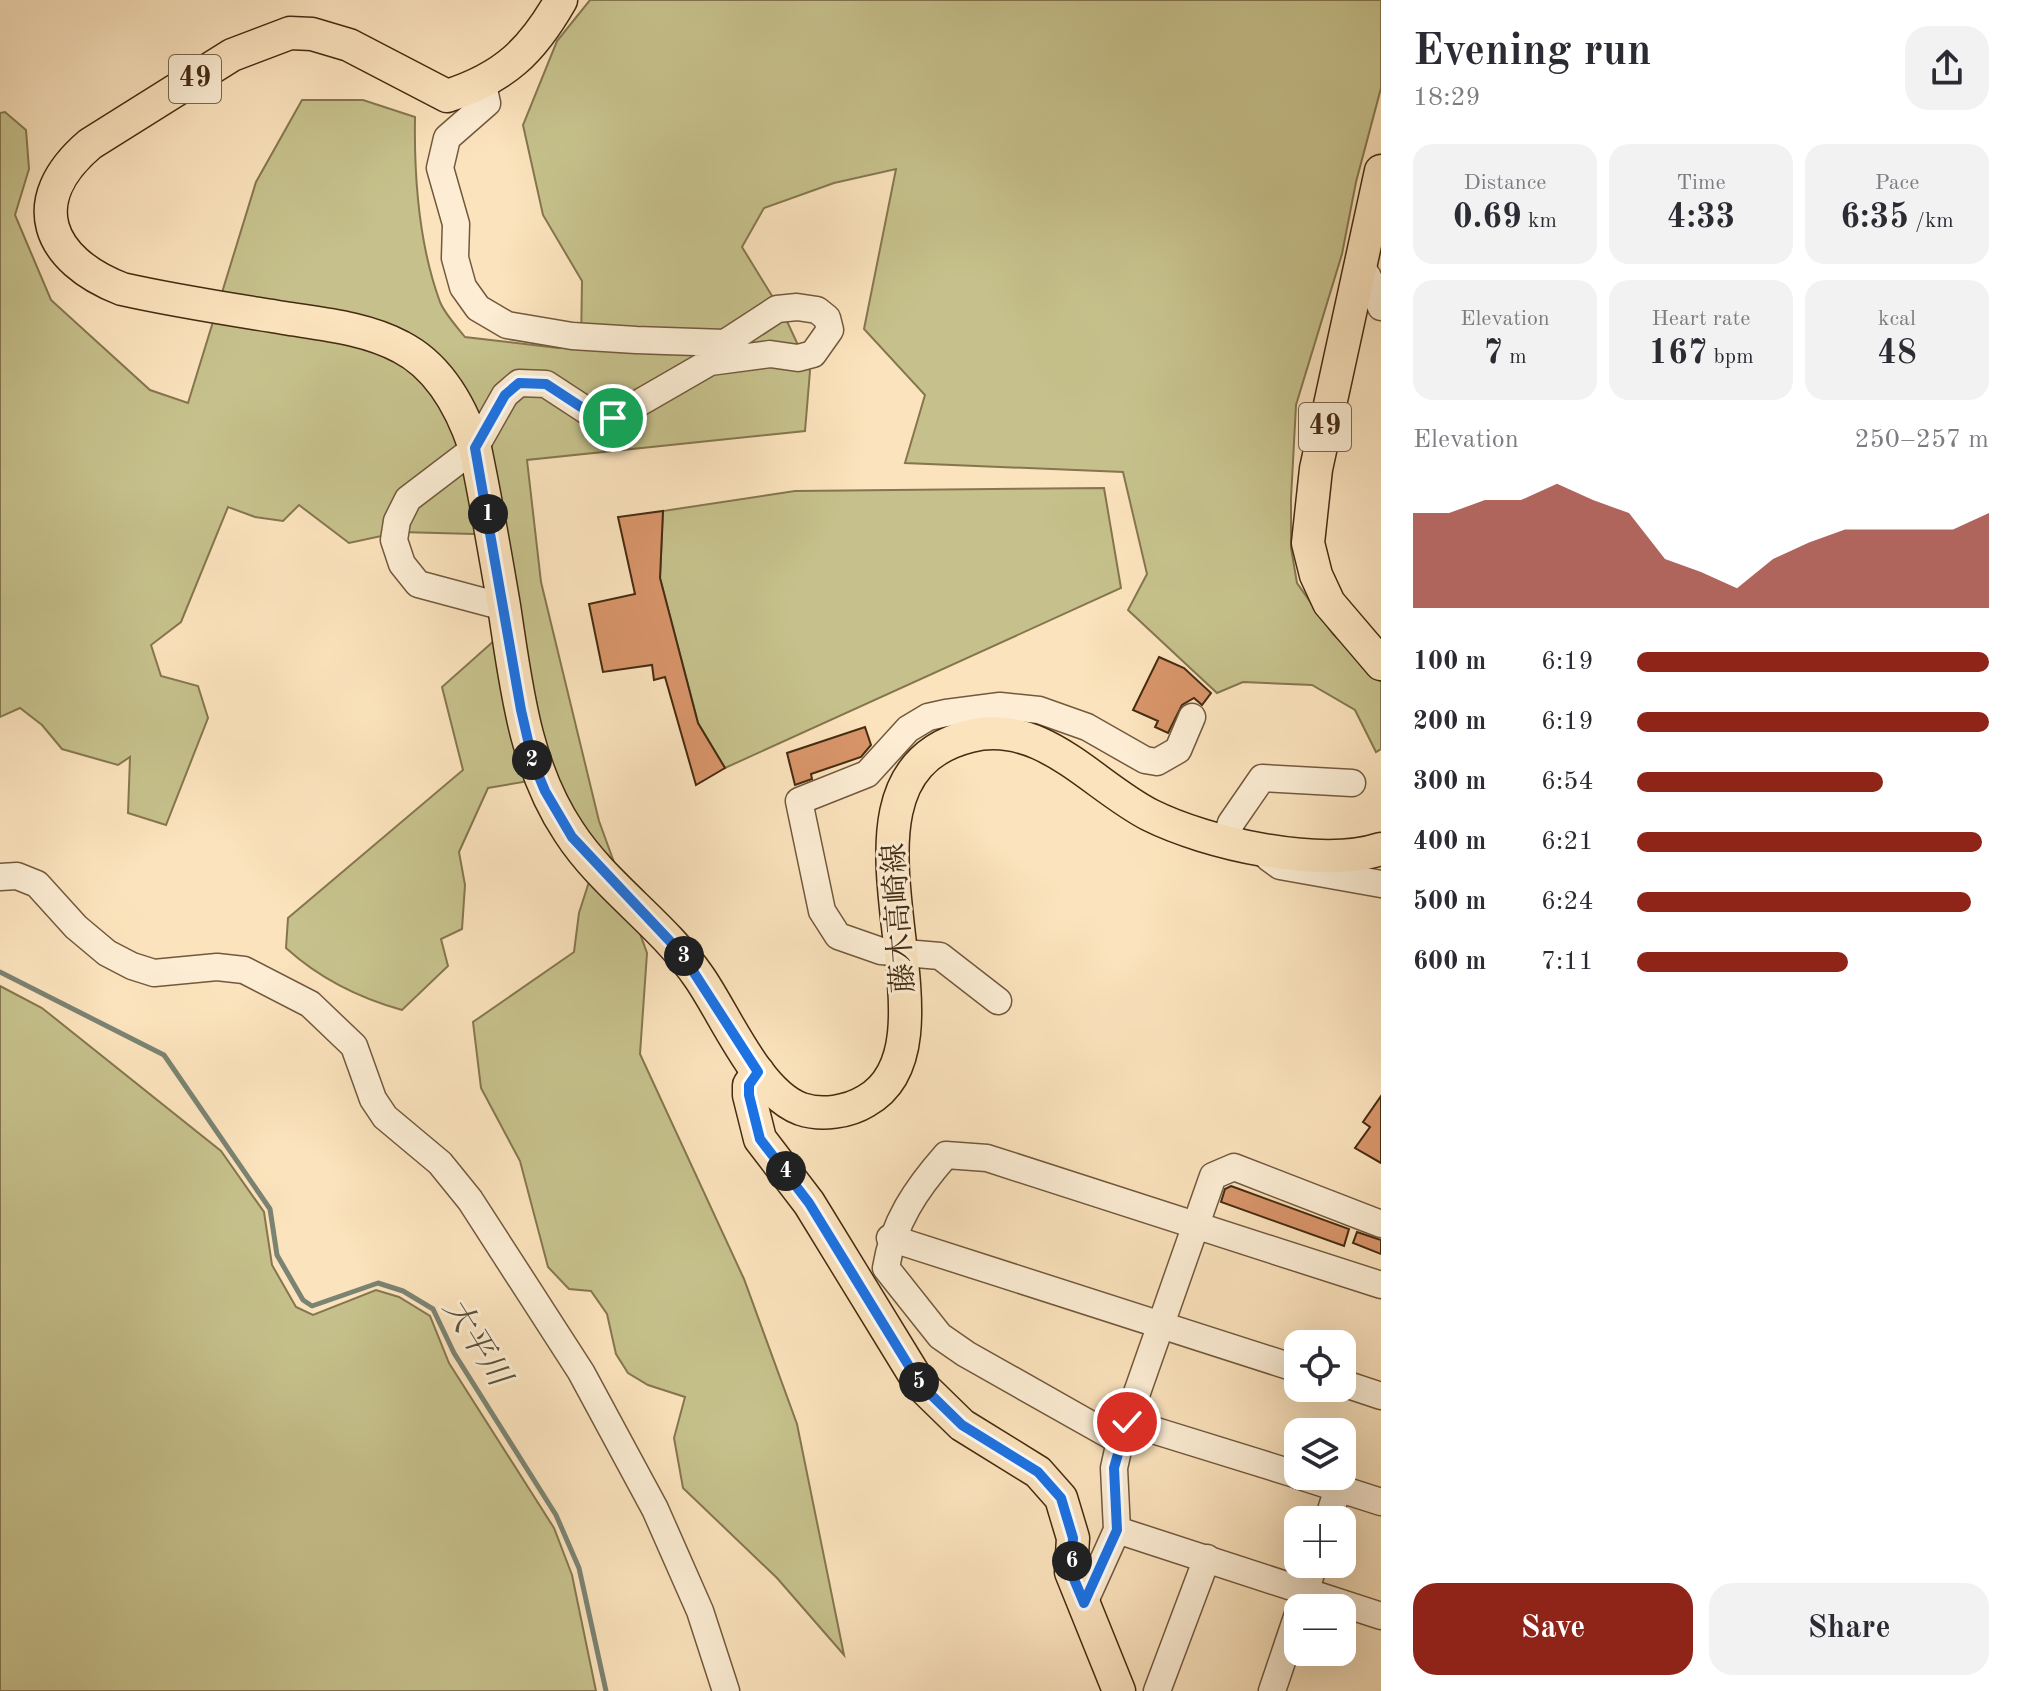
<!DOCTYPE html>
<html lang="en">
<head>
<meta charset="utf-8">
<style>
	body { margin:0; font-family:"Old Standard TT","Noto Serif JP",serif; background:#f2f2f3; color:#2b2b33; height:100vh; display:flex; flex-direction:column; font-size:30px; white-space:nowrap }
	* { box-sizing:border-box; margin:0 }
	p { font-size:26px; color:#7c7c81 }
	.icon { flex:none; width:44px; height:44px; fill:none; stroke:currentColor; stroke-width:2; stroke-linecap:round; stroke-linejoin:round }
	.map { position:relative; flex:1; overflow:hidden }
	.panel { display:flex; flex-direction:column; background:#fff; width:640px }
	.panel>* { flex:none }
	.fabs { position:absolute; left:1284px; top:1330px; display:grid; gap:16px }
	.fabs a { display:grid; place-items:center; width:72px; height:72px; border-radius:16px; background:#fff; box-shadow:0 8px 32px #0002; font-size:40px }
	.pin { position:absolute; display:grid; place-items:center; width:68px; height:68px; color:#fff; margin:-34px; border:4px solid #fff; border-radius:50%; box-shadow:0 2px 8px #0007 }
	.km { position:absolute; width:40px; height:40px; margin:-20px; border-radius:50%; background:#222; color:#fff; font-size:22px; line-height:40px; text-align:center }
	.round { display:grid; place-items:center; flex:none; width:84px; height:84px; border-radius:24px; background:#f2f2f3 }
	.overview { display:flex; align-items:center; justify-content:space-between; height:136px; padding:0 32px }
	h1 { font-size:44px; font-weight:700; line-height:60px }
	.stats { display:grid; grid-template-columns:repeat(3,1fr); gap:12px; height:136px; padding:8px 32px }
	.stats div { display:grid; align-content:center; border-radius:20px; background:#f2f2f3; text-align:center }
	.stats b { font-size:34px; font-weight:700 }
	.stats small { font-size:22px; font-weight:400 }
	.stats p { font-size:22px }
	.chart { height:224px; padding:16px 32px }
	.chart p { display:flex; justify-content:space-between }
	.chart svg { width:100%; height:144px; margin-top:8px; fill:#8f2418; opacity:.7 }
	.cta { display:flex; gap:16px; margin-top:auto; padding:16px 32px }
	.cta a { flex:1; height:92px; border-radius:24px; background:#8f2418; color:#fff; font-size:32px; font-weight:700; line-height:92px; text-align:center }
	.cta a+a { background:#f2f2f3; color:#2b2b33 }
	ul { padding:0 32px; list-style:none; font-size:26px }
	li { display:grid; grid-template-columns:128px 96px 1fr; align-items:center; height:60px }
	li i { height:20px; border-radius:10px; background:#8f2418 }
	main { display:flex; flex:1; min-height:0 }
	.map>svg:first-child { display:block }
</style>
</head>
<body>
<main>
<div class="map">
<svg width="1381" height="1691" viewBox="0 0 1381 1691">
	<rect width="100%" height="100%" fill="#fbe3bd"/>
	<filter id="stains"><feTurbulence type="fractalNoise" baseFrequency=".0025" numOctaves="4"/><feColorMatrix values="0 0 0 0 .2 0 0 0 0 .09 0 0 0 0 .02 0 0 0 .5 -.17"/></filter>
	<radialGradient id="worn" r=".72"><stop offset=".6" stop-color="#630" stop-opacity="0"/><stop offset="1" stop-color="#630" stop-opacity=".3"/></radialGradient>
	<!-- green -->
	<g fill="#c6c18c" stroke="#85764e" stroke-width="2">
		<path d="M590,0H1381V88L1356,182L1342,254L1296,405L1291,499V548L1297,583L1333,634L1381,682V749L1376,752L1355,710L1312,685L1243,682L1217,693L1128,610L1147,574L1123,472L905,463L925,395L864,329L896,169L834,183L764,208L742,247L785,317L810,371L805,431L527,460L541,582L599,821L647,953L640,1054L744,1279L797,1424L844,1655L777,1578L683,1488L674,1438L685,1397L648,1385L628,1373L616,1354L607,1314L591,1291L569,1289L548,1267L520,1161L481,1088L473,1022L574,952L579,913L597,857L546,778L488,788L459,852L465,885L462,929L441,939L448,966L402,1010C359,998 319,978 286,948L288,918L463,770L442,687L513,624L504,526L474,534L400,532L349,543L299,505L283,521L255,517L228,507L181,622L151,645L161,676L198,686L208,718L166,825L128,813L130,757L118,765L62,749L42,725L20,708L0,717V113L5,112L26,130L29,169L15,215L51,300L150,390L188,403L256,182L302,100H363L415,117C414,178 419,245 440,302C445,314 457,327 465,337L558,348L581,346L582,281L543,215L523,125L557,41Z"/>
		<polygon points="1104,488 1121,588 725,768 698,723 660,578 663,511 795,491"/>
		<polygon points="0,986 42,1008 221,1151 264,1212 272,1265 296,1307 313,1315 376,1290 399,1297 430,1316 449,1363 554,1528 572,1575 596,1691 0,1691"/>
	</g>
	<g fill="none" stroke-linecap="round" stroke-linejoin="round">
		<!-- stream -->
		<polyline stroke="#7b8372" stroke-width="5" points="0,972 164,1055 270,1209 277,1255 303,1300 312,1306 378,1283 403,1291 433,1309 454,1353 556,1515 579,1568 606,1691"/>
	</g>
	<!-- building -->
	<g fill="#d9956a" stroke="#442b11" stroke-width="2">
		<polygon points="663,511 660,578 698,723 725,768 696,785 665,677 654,680 652,665 603,672 589,604 635,594 618,517"/>
		<polygon points="1159,657 1184,668 1211,693 1202,705 1194,698 1182,705 1168,733 1155,727 1158,721 1133,710"/>
		<polygon points="865,727 871,745 861,757 811,774 812,779 795,785 787,753"/>
		<polygon points="1381,1096 1381,1163 1355,1148 1370,1127 1363,1122"/>
		<polygon points="1231,1186 1349,1229 1344,1246 1221,1202 1225,1189"/>
		<polygon points="1357,1232 1381,1240 1381,1254 1353,1243"/>
	</g>
	<g fill="none" stroke-linecap="round" stroke-linejoin="round">
		<!-- minor casing -->
		<g stroke="#72593c" stroke-width="29">
			<g id="minor">
				<polyline points="483,85 487,103 447,138 440,168 456,224 455,258 463,287 478,308 507,325 572,336 636,340 725,343 777,309 797,307 817,310 827,318 830,330 813,354 798,358 770,354 710,362 613,418 598,418 546,384 519,383 505,395 475,448 408,499 397,521 394,540 402,564 418,584 504,607"/>
				<polyline points="1360,271 1367,275 1381,307"/>
				<polyline points="1226,840 1231,823 1262,778 1352,783"/>
				<polyline points="1269,858 1280,866 1381,884"/>
				<polyline points="0,877 17,876 37,884 76,927 107,953 132,966 154,973 217,967 244,970 310,1004 354,1046 373,1099 385,1117 440,1163 470,1200 581,1372 655,1509 700,1611 726,1691"/>
				<polyline points="998,1001 940,956 881,951 838,936 822,911 799,801 867,774 908,729 928,717 946,713 1000,706 1039,710 1087,727 1145,760 1157,762 1178,750 1192,717"/>
				<polyline points="890,1238 1298,1369"/>
				<polyline points="1342,1383 1381,1396"/>
				<polyline points="1127,1422 1298,1475"/>
				<path d="M1120,1441L966,1354L940,1336L886,1268C893,1223 916,1189 946,1155L987,1158L1381,1285"/>
				<polyline points="1300,1476 1381,1502"/>
				<polyline points="1328,1520 1338,1488"/>
				<polyline points="1117,1530 1381,1616"/>
				<polyline points="1084,1603 1117,1530 1114,1468 1120,1441 1213,1176 1234,1167 1381,1224"/>
				<polyline points="1301,1606 1314,1564"/>
				<polyline points="1157,1691 1207,1558"/>
				<polyline points="1272,1691 1298,1614"/>
			</g>
		</g>
		<!-- major casing -->
		<g stroke="#442b11" stroke-width="35">
			<g id="major">
				<path d="M561,0C532,51 504,78 447,96L349,45L312,34L290,33L232,55L90,144C23,201 47,260 122,289C175,301 229,309 284,318C322,324 366,328 401,347C440,367 462,409 475,448C486,500 495,553 504,606C516,684 524,765 569,832C604,886 662,923 699,977C725,1014 757,1093 801,1109C822,1116 848,1112 866,1101C975,1040 803,778 970,736C1042,718 1093,786 1150,815C1206,843 1320,869 1381,849"/>
				<polyline points="1381,171 1316,469 1308,543 1316,575 1329,603 1381,664"/>
				<polyline points="758,1072 749,1085 749,1095 760,1139 809,1203 920,1384 962,1425 1038,1472 1061,1498 1073,1538 1071,1572 1119,1691"/>
			</g>
		</g>
		<!-- minor -->
		<use href="#minor" stroke="#fcedd4" stroke-width="26"/>
		<!-- major -->
		<use href="#major" stroke="#fbe3bd" stroke-width="32"/>
	</g>
	<g fill="none" stroke-linecap="round" stroke-linejoin="round">
		<!-- route casing -->
		<g stroke="#fff" stroke-width="16">
			<polyline id="route" points="613,418 598,418 546,384 519,383 505,395 475,448 521,710 533,762 545,791 572,837 682,954 758,1072 749,1085 749,1095 760,1139 809,1203 920,1384 962,1425 1038,1472 1061,1498 1073,1538 1071,1572 1084,1603 1117,1530 1114,1468 1127,1422"/>
		</g>
		<!-- route -->
		<use href="#route" stroke="#1a73e8" stroke-width="10"/>
	</g>
	<g text-anchor="middle" dominant-baseline="central" stroke-width="6" stroke-linejoin="round" paint-order="stroke">
		<!-- shield labels -->
		<g fill="#fcedd4" stroke="#7b654c" stroke-width="2">
			<rect x="169" y="55" width="52" height="48" rx="6"/>
			<rect x="1299" y="403" width="52" height="48" rx="6"/>
		</g>
		<g font-size="28" font-weight="bold" fill="#442b11">
			<text x="195" y="79">49</text>
			<text x="1325" y="427">49</text>
		</g>
		<!-- street labels -->
		<g font-size="30" fill="#442b11" stroke="#fcedd4">
			<text transform="translate(900 918) rotate(-94)">藤木高崎線</text>
		</g>
		<!-- water labels -->
		<g font-size="32" font-style="italic" fill="#5b5039" stroke="#fcedd4">
			<text transform="translate(475 1343) rotate(58)">大平川</text>
		</g>
	</g>
	<rect width="100%" height="100%" filter="url(#stains)"/>
	<rect width="100%" height="100%" fill="url(#worn)"/>
</svg>
<div class="fabs">
<a><svg class="icon" aria-label="locate" viewBox="0 0 24 24"><circle cx="12" cy="12" r="6"/><path d="M12 2v4M12 18v4M2 12h4M18 12h4"/></svg></a>
<a><svg class="icon" aria-label="layers" viewBox="0 0 24 24"><path d="M12 4l9 5-9 5-9-5zM3 14l9 5 9-5"/></svg></a>
<a>+</a>
<a>−</a>
</div>
<div class="pin" style="left:613px;top:418px;background:#1e9e55"><svg class="icon" aria-label="arrive" viewBox="0 0 24 24"><path d="M6 21V4h12l-3 4 3 4H6"/></svg></div>
<div class="pin" style="left:1127px;top:1422px;background:#d93025"><svg class="icon" aria-label="check" viewBox="0 0 24 24"><path d="M5 12l5 5 9-10"/></svg></div>
<b class="km" style="left:488px;top:514px">1</b>
<b class="km" style="left:532px;top:760px">2</b>
<b class="km" style="left:684px;top:956px">3</b>
<b class="km" style="left:786px;top:1171px">4</b>
<b class="km" style="left:919px;top:1382px">5</b>
<b class="km" style="left:1072px;top:1561px">6</b>
</div>
<section class="panel">
<div class="overview"><div><h1>Evening run</h1><p>18:29</p></div><a class="round"><svg class="icon" aria-label="share" viewBox="0 0 24 24"><path d="M12 15V3M7 8l5-5 5 5M5 13v7h14v-7"/></svg></a></div>
<div class="stats">
<div><p>Distance</p><b>0.69<small> km</small></b></div>
<div><p>Time</p><b>4:33</b></div>
<div><p>Pace</p><b>6:35<small> /km</small></b></div>
</div>
<div class="stats">
<div><p>Elevation</p><b>7<small> m</small></b></div>
<div><p>Heart rate</p><b>167<small> bpm</small></b></div>
<div><p>kcal</p><b>48</b></div>
</div>
<div class="chart"><p><span>Elevation</span>250–257 m</p>
<svg viewBox="0 0 160 44" preserveAspectRatio="none"><path d="M0 44V15L10 15L20 11L30 11L40 6L50 11L60 15L70 29L80 33L90 38L100 29L110 24L120 20L130 20L140 20L150 20L160 15V44z"/></svg>
</div>
<ul>
<li><b>100 m</b>6:19<i style="width:100%"></i></li>
<li><b>200 m</b>6:19<i style="width:100%"></i></li>
<li><b>300 m</b>6:54<i style="width:70%"></i></li>
<li><b>400 m</b>6:21<i style="width:98%"></i></li>
<li><b>500 m</b>6:24<i style="width:95%"></i></li>
<li><b>600 m</b>7:11<i style="width:60%"></i></li>
</ul>
<div class="cta"><a>Save</a><a>Share</a></div>
</section>
</main>
</body>
</html>
